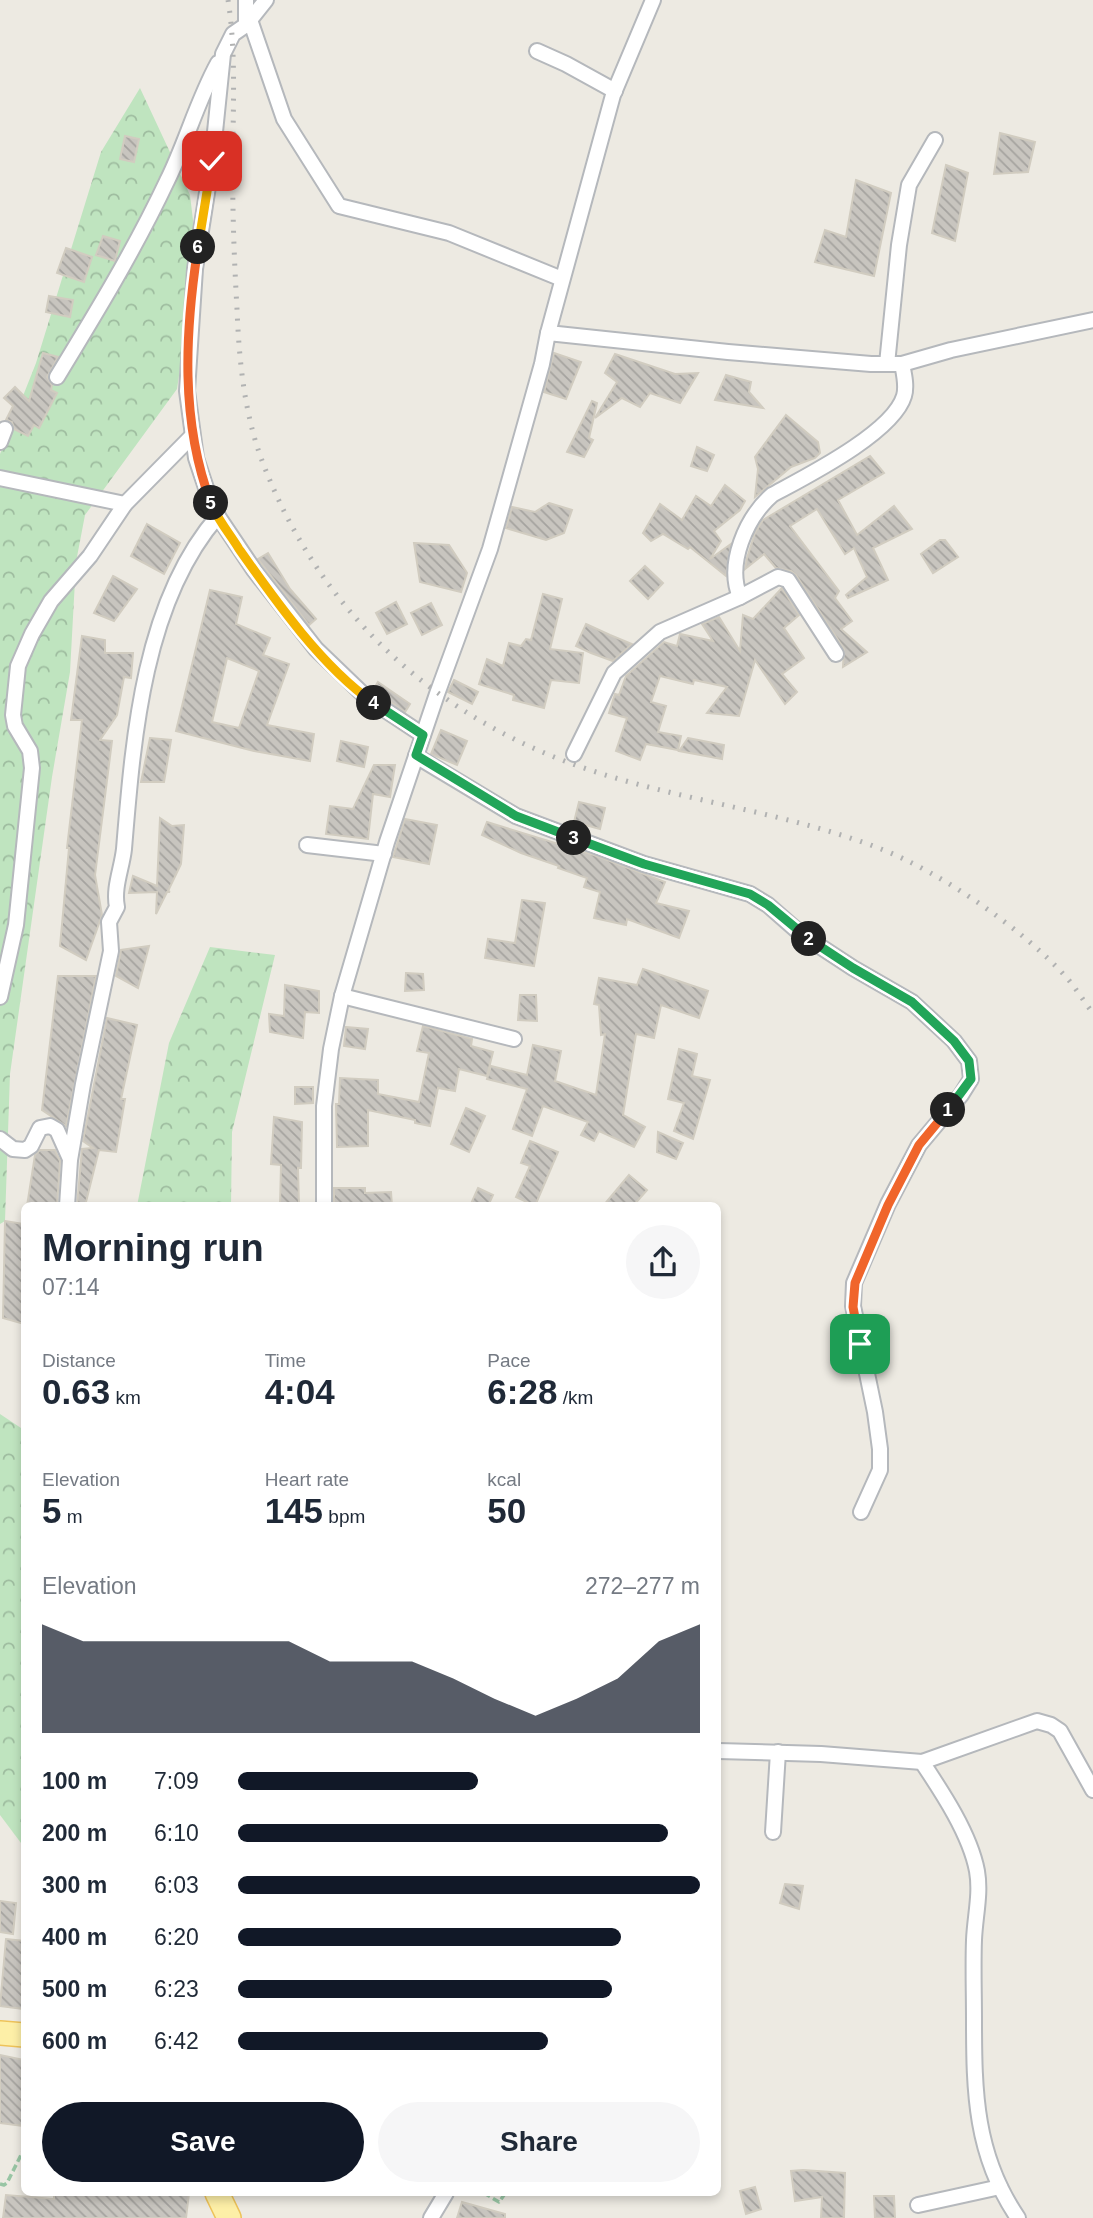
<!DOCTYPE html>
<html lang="en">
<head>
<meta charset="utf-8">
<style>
	body { margin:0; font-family:Helvetica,sans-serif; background:#f6f6f7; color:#1f2937; height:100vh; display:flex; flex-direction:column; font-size:26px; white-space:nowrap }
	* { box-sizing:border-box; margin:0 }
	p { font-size:23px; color:#747a83 }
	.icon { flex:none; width:38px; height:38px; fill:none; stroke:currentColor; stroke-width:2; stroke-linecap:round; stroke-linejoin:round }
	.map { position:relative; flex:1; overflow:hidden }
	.panel { position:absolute; left:21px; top:1202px; width:700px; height:994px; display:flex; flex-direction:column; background:#fff; border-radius:10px; box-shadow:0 4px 10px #0003 }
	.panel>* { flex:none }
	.pin { position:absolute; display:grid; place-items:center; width:60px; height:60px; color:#fff; margin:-30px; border-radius:14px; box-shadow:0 4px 10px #0006 }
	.km { position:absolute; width:35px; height:35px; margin:-18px; border-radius:50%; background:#222; color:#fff; font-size:19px; line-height:35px; text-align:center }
	.round { display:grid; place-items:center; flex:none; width:74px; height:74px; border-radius:37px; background:#f6f6f7 }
	.head { display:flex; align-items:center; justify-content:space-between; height:119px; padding:0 21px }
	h1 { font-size:38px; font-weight:800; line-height:52px }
	.metrics { display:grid; grid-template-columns:repeat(3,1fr); gap:10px; height:119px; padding:7px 21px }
	.metrics div { display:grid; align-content:center }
	.metrics b { font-size:35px; font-weight:800 }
	.metrics small { font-size:19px; font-weight:400 }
	.metrics p { font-size:19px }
	.chart { height:196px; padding:14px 21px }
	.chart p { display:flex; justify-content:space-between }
	.chart svg { width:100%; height:126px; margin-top:7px; fill:#111827; opacity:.7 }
	.cta { display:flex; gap:14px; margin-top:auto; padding:14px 21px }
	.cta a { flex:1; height:80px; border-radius:42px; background:#111827; color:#fff; font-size:28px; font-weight:800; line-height:80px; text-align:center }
	.cta a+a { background:#f6f6f7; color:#1f2937 }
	ul { padding:0 21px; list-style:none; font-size:23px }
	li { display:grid; grid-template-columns:112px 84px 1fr; align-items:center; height:52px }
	li i { height:18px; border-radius:9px; background:#111827 }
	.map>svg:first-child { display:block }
</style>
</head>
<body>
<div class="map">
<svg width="1093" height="2218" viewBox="0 0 1093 2218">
	<defs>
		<pattern id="forest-crowns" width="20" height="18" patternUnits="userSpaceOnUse" patternTransform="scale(1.75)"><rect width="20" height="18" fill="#bfe4bf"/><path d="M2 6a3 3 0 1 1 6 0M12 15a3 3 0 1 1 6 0" fill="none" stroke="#9ebc9f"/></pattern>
		<pattern id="building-back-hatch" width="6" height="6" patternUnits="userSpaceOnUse" patternTransform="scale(1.75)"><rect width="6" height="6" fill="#c8c5bf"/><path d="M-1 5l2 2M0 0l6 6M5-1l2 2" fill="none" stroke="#a5a39f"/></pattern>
	</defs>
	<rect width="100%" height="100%" fill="#edeae2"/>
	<!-- forest -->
	<g fill="url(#forest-crowns)">
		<polygon points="140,88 190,195 197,254 177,389 85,515 76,562 70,672 52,777 10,1074 5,1221 0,1224 0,454 36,363 101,152"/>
		<polygon points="210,947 275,955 232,1132 231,1206 137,1206 169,1043"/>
		<polygon points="0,1414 24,1430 24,1847 0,1815"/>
	</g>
	<!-- building -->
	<g fill="url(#building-back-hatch)" stroke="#d1ccc0" stroke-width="2" fill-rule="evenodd">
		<polygon points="1000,133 1035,142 1028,172 994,174"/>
		<polygon points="125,136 139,139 134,162 120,159"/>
		<polygon points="946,165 968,173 955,241 932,233"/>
		<polygon points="856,180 891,193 874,276 815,262 825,230 846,237"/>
		<polygon points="103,236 120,241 115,261 96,255"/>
		<polygon points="66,248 92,257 84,282 57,273"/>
		<polygon points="49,296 73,300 70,317 46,312"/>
		<polygon points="43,353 58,357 47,377 52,385 51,390 57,393 39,428 34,425 28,436 14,429 12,422 6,420 13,406 4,398 15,387 29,401"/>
		<polygon points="554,353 581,362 566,399 544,392"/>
		<polygon points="615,354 675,374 698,373 680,403 650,393 640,407 622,398 595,418 617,382 605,373"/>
		<polygon points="726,375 751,382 749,392 763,408 715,400"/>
		<polygon points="592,401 597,403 589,438 593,440 584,457 567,452"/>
		<polygon points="786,415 818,442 820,453 815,458 791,467 755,497 758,469 755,457"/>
		<polygon points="697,447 714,455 707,471 691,466"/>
		<polygon points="870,456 884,473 838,500 857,535 894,506 912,529 873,548 888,580 848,598 846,595 867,577 854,548 845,554 817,509 790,526 839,591 835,598 852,621 841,629 867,652 843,667 844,649 796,575 791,571 776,568 764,554 745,569 747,558 755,533 763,520"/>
		<polygon points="725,485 745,501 740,510 714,531 721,541 710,559 731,544 726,576 690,547 688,549 663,534 651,541 643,533 660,504 682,520 696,496 711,506"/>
		<polygon points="549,503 572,510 564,533 546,540 506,528 512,507 535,512"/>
		<polygon points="147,524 180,543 164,574 131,556"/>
		<polygon points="940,540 945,540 958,557 933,573 921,554"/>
		<polygon points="414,543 449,545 467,573 461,592 420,582"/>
		<polygon points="268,553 290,589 316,619 309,625 258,559"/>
		<polygon points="645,566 663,583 648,599 630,581"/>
		<polygon points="113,576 137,589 114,621 94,613"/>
		<polygon points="782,588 799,615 784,628 804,658 782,674 797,692 785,704 755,660 739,716 707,713 727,687 694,680 693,684 660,676 651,702 666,706 658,732 681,736 678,750 646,744 640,760 616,751 627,718 609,713 615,694 619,695 626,676 664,642 677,646 680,634 713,641 702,624 719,617 740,651 743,615 753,619"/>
		<path d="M210,590L242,597L236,624L270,638L263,655L289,664L267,725L314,734L310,761L254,751L176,731ZM227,658L259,671L239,728L212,722Z"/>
		<polygon points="543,594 562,599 550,649 583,653 579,683 551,680 544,708 513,700 514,695 479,684 487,659 503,666 509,643 521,646 526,639 531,640"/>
		<polygon points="396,602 407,624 387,634 376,613"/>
		<polygon points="431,603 442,625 422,635 411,613"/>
		<polygon points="586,624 610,635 632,644 613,661 591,653 576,646"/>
		<polygon points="82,636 105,640 105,653 133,653 131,678 124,677 117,715 100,740 112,741 95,875 102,915 86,960 60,946 69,848 67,848 82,720 71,720"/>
		<polygon points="454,680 478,692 472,704 448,692"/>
		<polygon points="378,682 410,704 405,712 373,690"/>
		<polygon points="441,730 467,741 457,765 431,754"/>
		<polygon points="150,738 171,740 164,782 141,782"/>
		<polygon points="688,738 724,745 722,759 679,751"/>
		<polygon points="341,741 368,747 364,767 337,761"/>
		<polygon points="374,765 395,765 390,797 373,794 368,839 326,834 330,806 353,809"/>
		<polygon points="579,802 605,808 600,829 574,822"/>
		<polygon points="160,818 172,826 184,825 181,864 168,891 170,892 167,892 156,914 157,892 129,893 133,876 157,886"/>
		<polygon points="405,819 437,825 429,864 393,857"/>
		<polygon points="487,822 594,855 665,882 656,903 689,911 679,938 627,919 626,925 594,918 600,892 584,887 587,878 558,868 559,866 521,853 482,835"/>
		<polygon points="522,900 545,903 534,966 485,958 488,939 515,943"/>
		<polygon points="149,946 138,988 116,976 121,950"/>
		<polygon points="643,969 708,991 699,1018 661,1005 654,1038 636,1034 623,1115 645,1127 634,1147 599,1131 594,1141 581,1135 588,1122 543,1106 532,1136 513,1129 527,1089 487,1079 491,1066 527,1075 533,1045 561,1051 555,1081 596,1095 605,1034 601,1035 599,1005 594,1004 599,978 637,985"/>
		<polygon points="406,973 423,974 424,990 405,991"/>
		<polygon points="58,976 96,976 66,1126 42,1110"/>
		<polygon points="285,985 319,991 319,1013 305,1012 303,1038 270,1032 269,1014 284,1016"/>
		<polygon points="520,995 536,995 537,1021 518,1020"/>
		<polygon points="107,1018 137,1025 121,1099 125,1099 116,1152 99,1150 85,1206 77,1206 82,1149 93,1148 83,1141"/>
		<polygon points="423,1026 472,1039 471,1046 493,1052 487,1076 459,1069 455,1091 438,1088 430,1126 415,1123 415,1120 368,1110 368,1146 337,1147 336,1104 339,1104 340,1078 378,1080 378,1094 419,1102 429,1053 417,1051"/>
		<polygon points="346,1027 368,1029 365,1049 344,1046"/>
		<polygon points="679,1049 697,1054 692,1076 710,1080 693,1139 674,1131 684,1103 668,1099"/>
		<polygon points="295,1087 313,1087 313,1103 295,1104"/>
		<polygon points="466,1108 485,1116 469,1152 451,1144"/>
		<polygon points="274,1117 302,1122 301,1168 298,1168 299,1205 280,1206 281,1165 271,1164"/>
		<polygon points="658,1132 683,1143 676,1159 657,1152"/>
		<polygon points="530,1141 558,1152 535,1206 516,1197 530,1166 521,1163"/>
		<polygon points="40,1150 55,1150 60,1161 57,1206 27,1206 35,1155"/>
		<polygon points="629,1175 647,1190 633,1206 603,1206"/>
		<polygon points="334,1188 365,1188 365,1193 391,1192 392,1206 334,1206"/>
		<polygon points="478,1188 493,1195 488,1206 470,1206"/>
		<polygon points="5,1221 24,1224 24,1324 3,1318"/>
		<polygon points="785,1884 803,1886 799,1909 780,1903"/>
		<polygon points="0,1901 16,1903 13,1934 0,1932"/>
		<polygon points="6,1939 24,1941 24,2009 0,2006"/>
		<polygon points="0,2055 24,2060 24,2126 0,2123"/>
		<polygon points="803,2170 845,2173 844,2218 821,2218 822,2197 795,2201 791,2171"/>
		<polygon points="755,2187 761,2209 746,2214 740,2191"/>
		<polygon points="54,2193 85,2194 189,2193 186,2218 3,2218 6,2195 54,2199"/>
		<polygon points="874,2196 894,2196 895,2218 875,2218"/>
		<polygon points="462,2202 505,2214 505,2218 457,2218"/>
	</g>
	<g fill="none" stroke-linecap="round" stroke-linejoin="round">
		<!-- street casing -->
		<g stroke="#b5b8bc" stroke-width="18">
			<g id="street">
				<polyline points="246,0 246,25 233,34 223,54 212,161 195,269 187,391 196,458 213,509 254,570 316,649 367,698 423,735"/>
				<polyline points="248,14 284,119 339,206 449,233 562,279"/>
				<polyline points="246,25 266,0"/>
				<polyline points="537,51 566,64 615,91"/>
				<polyline points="548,333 613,95 653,0"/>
				<polyline points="887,364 899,245 909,185 935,140"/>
				<path d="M57,377C96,313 135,249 167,181C186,143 197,101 218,63"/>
				<polyline points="0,442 5,429"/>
				<polyline points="0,478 125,504"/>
				<path d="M836,654L788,580L778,577L740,597C726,564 746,518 772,495C805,477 893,433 904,396C907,386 904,374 902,364"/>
				<polyline points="574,754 614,673 660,632 740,597"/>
				<polyline points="416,756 516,816 644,864 750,894 768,905 801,934 853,968 912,1002 954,1041 969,1061 971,1079 961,1095 919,1145 888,1204 854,1283 853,1306 875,1412 880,1449 880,1470 861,1512"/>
				<polyline points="307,845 384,854"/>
				<polyline points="342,996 514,1039"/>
				<polyline points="0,997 16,925 32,768 30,751 15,726 13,715 18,666 32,634 51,601 90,556 125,504 192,436"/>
				<polyline points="0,1139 13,1149 25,1150 31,1146 40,1128 50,1126 57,1130 70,1159"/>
				<path d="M67,1206L70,1160L83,1084L111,951L109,922L117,907C113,888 122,868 124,849C133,740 143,602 218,516"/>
				<polyline points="324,1206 324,1106 331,1049 342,996 387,842 437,694 490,549 542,364 548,333 728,352 871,364 902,364 951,350 1093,320"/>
				<polyline points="718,1751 821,1754 922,1762 1037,1721 1051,1725 1060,1731 1093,1790"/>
				<path d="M922,1762C942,1792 970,1834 977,1871C981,1894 975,1916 974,1940C973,1966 974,1993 974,2019C974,2092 975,2155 1018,2218"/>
				<polyline points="773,1832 778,1752"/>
				<polyline points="918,2205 1000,2187"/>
				<polyline points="431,2218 446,2193"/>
			</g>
		</g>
		<!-- primary casing -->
		<g stroke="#eec35a" stroke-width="26">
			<g id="primary">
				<polyline points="0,2033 24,2035"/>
				<polyline points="217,2193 229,2218"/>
			</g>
		</g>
		<!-- path -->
		<g stroke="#98c5a4" stroke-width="3.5" stroke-dasharray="7 3.5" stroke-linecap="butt">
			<polyline points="0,2184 4,2185 7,2183 24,2149"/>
			<polyline points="484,2193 499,2202 504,2195"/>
		</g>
		<!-- street -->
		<use href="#street" stroke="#fff" stroke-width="14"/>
		<!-- primary -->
		<use href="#primary" stroke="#fdefa7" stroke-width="23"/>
		<!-- rail -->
		<path stroke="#b1b2b2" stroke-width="5" stroke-dasharray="2 9" stroke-linecap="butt" d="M228,0C236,50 233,100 233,151C232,204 234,256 237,309C239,359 244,411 261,458C319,614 439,722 596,772C689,802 789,813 881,849C940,872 1023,929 1066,977C1076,988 1084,1002 1093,1013"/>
	</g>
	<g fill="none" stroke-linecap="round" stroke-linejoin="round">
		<!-- split-1 casing -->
		<g stroke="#fff" stroke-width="14">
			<polyline id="split-1" points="860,1344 853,1307 855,1283 888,1205 919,1145 948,1110"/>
		</g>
		<!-- split-2 casing -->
		<g stroke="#fff" stroke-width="14">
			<polyline id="split-2" points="809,939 853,968 912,1002 954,1041 969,1061 971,1079 948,1110"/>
		</g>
		<!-- split-3 casing -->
		<g stroke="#fff" stroke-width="14">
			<polyline id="split-3" points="574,838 644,864 750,894 768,905 809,939"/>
		</g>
		<!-- split-4 casing -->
		<g stroke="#fff" stroke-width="14">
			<polyline id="split-4" points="374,703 423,735 416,755 516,816 574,838"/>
		</g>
		<!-- split-5 casing -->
		<g stroke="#fff" stroke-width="14">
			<path id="split-5" d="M211,503C217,519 230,534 239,549C275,600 322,667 374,703"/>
		</g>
		<!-- split-6 casing -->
		<g stroke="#fff" stroke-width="14">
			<path id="split-6" d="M198,247C185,332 180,421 211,503"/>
		</g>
		<!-- split-7 casing -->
		<g stroke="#fff" stroke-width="14">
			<polyline id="split-7" points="198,247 212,161"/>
		</g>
		<!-- split-1 -->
		<use href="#split-1" stroke="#f0652b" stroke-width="9"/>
		<!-- split-2 -->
		<use href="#split-2" stroke="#22a559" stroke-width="9"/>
		<!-- split-3 -->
		<use href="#split-3" stroke="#22a559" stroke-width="9"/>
		<!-- split-4 -->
		<use href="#split-4" stroke="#22a559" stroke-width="9"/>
		<!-- split-5 -->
		<use href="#split-5" stroke="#f5b400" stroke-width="9"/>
		<!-- split-6 -->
		<use href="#split-6" stroke="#f0652b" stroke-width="9"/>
		<!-- split-7 -->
		<use href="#split-7" stroke="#f5b400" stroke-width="9"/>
	</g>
</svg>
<div class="pin" style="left:860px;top:1344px;background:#1e9e55"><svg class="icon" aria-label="arrive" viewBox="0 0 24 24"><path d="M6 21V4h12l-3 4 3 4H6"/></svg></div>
<div class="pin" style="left:212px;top:161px;background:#d93025"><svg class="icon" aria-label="check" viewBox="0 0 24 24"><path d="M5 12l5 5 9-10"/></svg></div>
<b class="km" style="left:948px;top:1110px">1</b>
<b class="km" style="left:809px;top:939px">2</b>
<b class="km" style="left:574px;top:838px">3</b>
<b class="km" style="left:374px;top:703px">4</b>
<b class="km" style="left:211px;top:503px">5</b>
<b class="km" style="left:198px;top:247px">6</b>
<section class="panel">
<div class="head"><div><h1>Morning run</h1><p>07:14</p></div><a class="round"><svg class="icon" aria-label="share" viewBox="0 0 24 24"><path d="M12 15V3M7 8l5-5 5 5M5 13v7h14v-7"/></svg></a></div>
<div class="metrics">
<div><p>Distance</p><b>0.63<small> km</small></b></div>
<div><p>Time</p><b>4:04</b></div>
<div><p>Pace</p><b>6:28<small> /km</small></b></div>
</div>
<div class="metrics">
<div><p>Elevation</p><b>5<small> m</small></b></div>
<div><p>Heart rate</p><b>145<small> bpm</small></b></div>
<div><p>kcal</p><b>50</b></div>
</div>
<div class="chart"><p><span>Elevation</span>272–277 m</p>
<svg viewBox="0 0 160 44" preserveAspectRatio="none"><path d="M0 44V6L10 12L20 12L30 12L40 12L50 12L60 12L70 19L80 19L90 19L100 25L110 32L120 38L130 32L140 25L150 12L160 6V44z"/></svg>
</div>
<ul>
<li><b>100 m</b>7:09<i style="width:52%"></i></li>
<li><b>200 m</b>6:10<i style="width:93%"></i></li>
<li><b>300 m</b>6:03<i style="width:100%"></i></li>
<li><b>400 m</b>6:20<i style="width:83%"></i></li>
<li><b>500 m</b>6:23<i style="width:81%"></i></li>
<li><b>600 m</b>6:42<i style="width:67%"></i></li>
</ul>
<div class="cta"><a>Save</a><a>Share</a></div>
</section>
</div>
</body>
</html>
